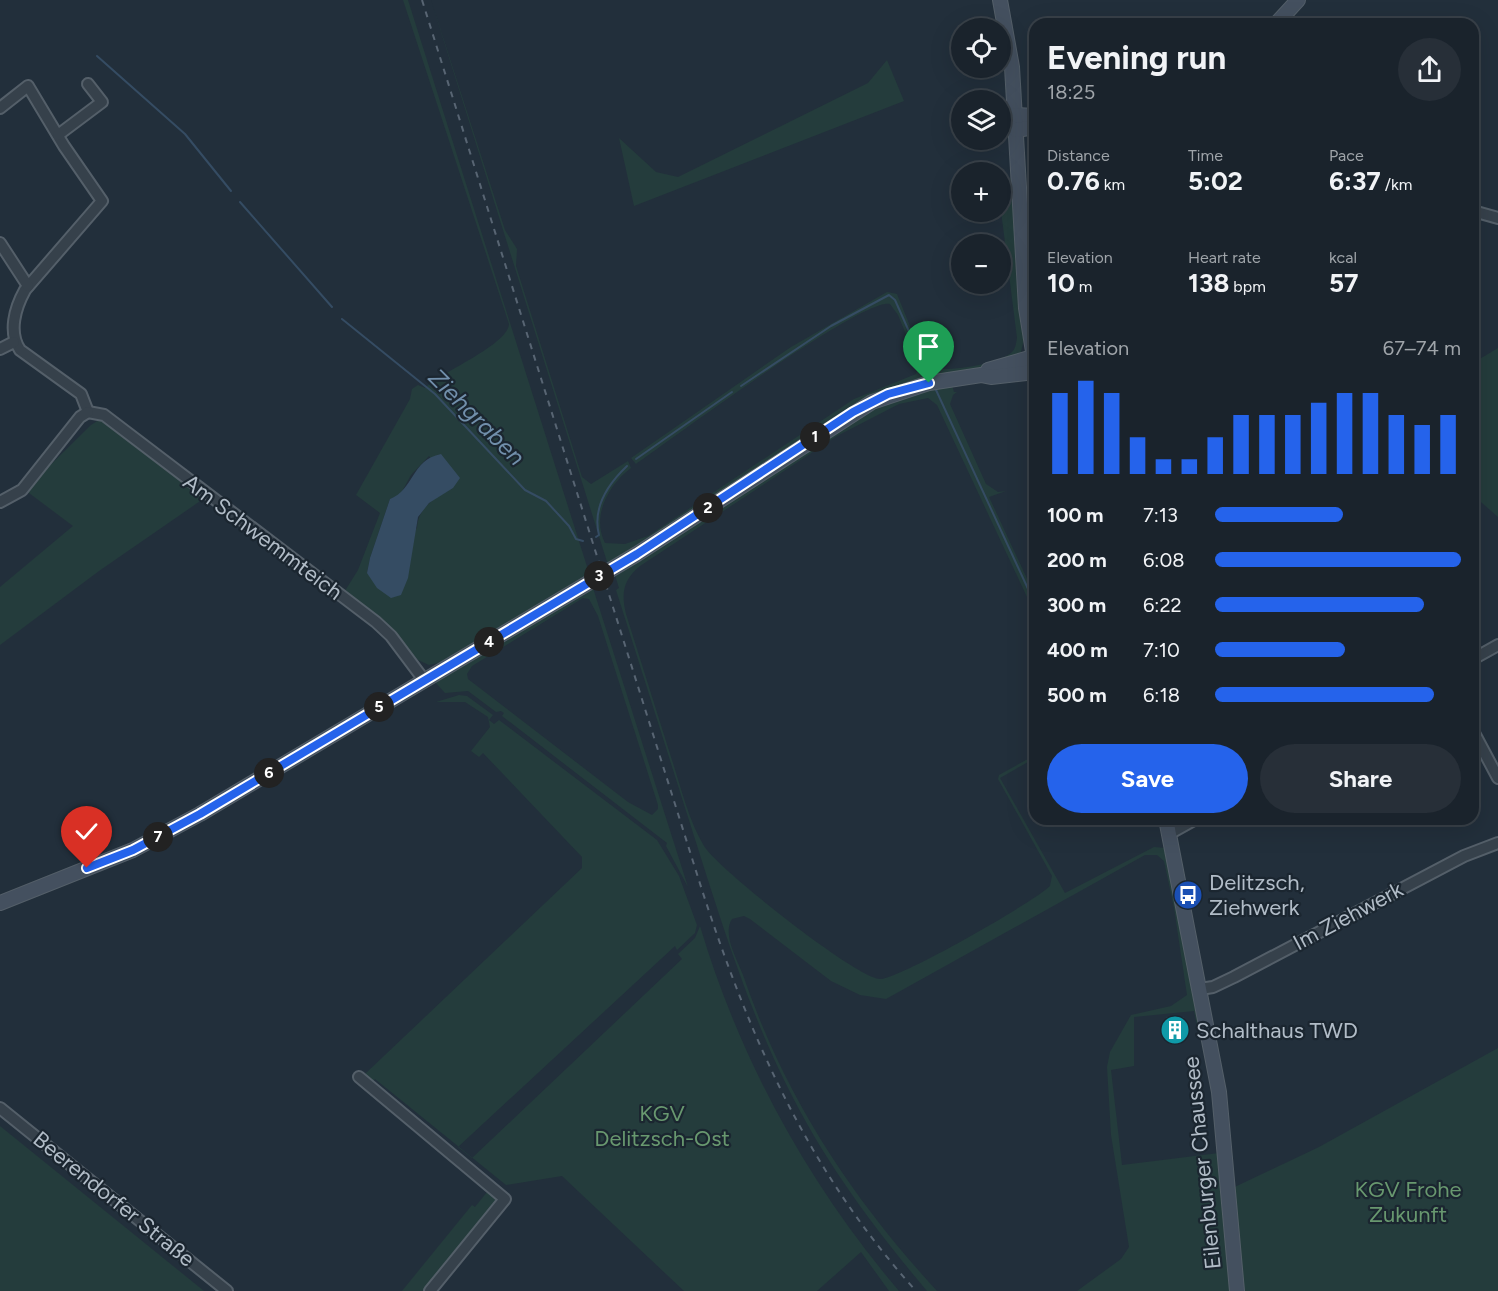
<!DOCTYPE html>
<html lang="en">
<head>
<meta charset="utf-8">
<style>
	body { margin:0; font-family:Figtree,sans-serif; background:#272f38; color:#f1f3f6; height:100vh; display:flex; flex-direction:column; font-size:22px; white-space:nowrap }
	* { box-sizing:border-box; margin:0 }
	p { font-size:20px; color:#9fa4a9 }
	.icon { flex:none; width:33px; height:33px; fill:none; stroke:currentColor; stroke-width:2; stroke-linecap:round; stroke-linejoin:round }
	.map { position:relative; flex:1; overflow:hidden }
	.details { position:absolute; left:1029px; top:18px; width:450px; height:807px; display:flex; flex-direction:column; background:#1a232c; border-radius:18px; box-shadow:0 6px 24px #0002,0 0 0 2px #384048 }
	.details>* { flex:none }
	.controls { position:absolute; left:951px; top:18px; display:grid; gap:12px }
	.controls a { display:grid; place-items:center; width:60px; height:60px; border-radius:50%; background:#1a232c; box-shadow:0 6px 24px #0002,0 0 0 2px #384048; font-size:30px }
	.pin { position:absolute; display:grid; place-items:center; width:51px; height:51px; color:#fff; margin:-62px -26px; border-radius:50% 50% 50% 0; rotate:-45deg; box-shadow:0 0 6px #0007 }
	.pin .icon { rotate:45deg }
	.km { position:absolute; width:30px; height:30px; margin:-15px; border-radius:50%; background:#222; color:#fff; font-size:16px; line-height:30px; text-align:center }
	.round { display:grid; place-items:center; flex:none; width:63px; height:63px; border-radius:32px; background:#272f38 }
	.summary { display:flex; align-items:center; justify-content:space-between; height:102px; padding:0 18px }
	h1 { font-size:33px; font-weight:700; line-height:45px }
	.stats { display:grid; grid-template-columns:repeat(3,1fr); gap:9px; height:102px; padding:6px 18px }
	.stats div { display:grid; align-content:center }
	.stats b { font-size:26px; font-weight:700 }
	.stats small { font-size:16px; font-weight:400 }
	.stats p { font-size:16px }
	.chart { height:168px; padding:12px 18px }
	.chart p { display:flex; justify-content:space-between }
	.chart svg { width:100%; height:108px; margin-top:6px; stroke:#2563eb; stroke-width:6 }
	.primary-button { display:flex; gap:12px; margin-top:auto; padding:12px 18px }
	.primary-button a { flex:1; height:69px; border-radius:36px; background:#2563eb; color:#fff; font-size:24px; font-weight:700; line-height:69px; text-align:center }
	.primary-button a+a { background:#272f38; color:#f1f3f6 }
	ul { padding:0 18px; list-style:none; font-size:20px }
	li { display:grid; grid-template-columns:96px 72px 1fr; align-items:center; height:45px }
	li i { height:15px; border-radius:8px; background:#2563eb }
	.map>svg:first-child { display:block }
</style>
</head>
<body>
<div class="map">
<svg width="1498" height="1291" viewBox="0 0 1498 1291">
	<rect width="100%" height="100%" fill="#222f3b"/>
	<!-- green -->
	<g fill="#243c3c" fill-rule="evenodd">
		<path d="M403,0H408L590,576L442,662L429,665L418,660L392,632L343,594L358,570L380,513L356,495L410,399L412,389L418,385L425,388C441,372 508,345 509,324ZM429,456L453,488C436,497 418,507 417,528L367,573L370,558L390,499L400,495L411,475Z"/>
		<path d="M431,0L505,230L517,249L516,266L582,477L591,484L628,461L631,468C609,484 591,516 605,543L625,544L648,536L854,399L916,374L919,366L898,315L890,304C864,296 669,441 636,464L631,458L791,347L887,292L897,294L922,356L932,368C949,372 1000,364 1012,352C1016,348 1016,343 1017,338L1001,211V177L1005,180L1013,178L1024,339L1021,352L988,367L907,384L608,565Z"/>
		<polygon points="887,60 904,101 634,206 619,138 656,172 678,177 868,83"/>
		<polygon points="1498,348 1498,517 1473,495 1473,363"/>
		<path d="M952,385L954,392H957L953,395L950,404L986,484L998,492L1006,491L989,497L1035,596V614L937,405L928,398L899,404L837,436L640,566C623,580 621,593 626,614C641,662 656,709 671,757C681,787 688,819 704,846C718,869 856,978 880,979C899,979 1034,902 1050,886L1052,876L998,779L999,775L1035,755V758L1000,778L1065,893L1154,847L1165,848L1203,1038L1200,1040L1194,1011L1134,1017V1066L1111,1070L1122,1165L1219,1153L1222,1193L1319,1147L1498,1048V1291H1077L1121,1259L1129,1247L1111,1135L1107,1067L1110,1052L1131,1015L1171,1006L1187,995L1174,908L1164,861L1157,855H1145L886,999L860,995L831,981L750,919L744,916L732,919C722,934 737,959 743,975C785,1097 850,1196 937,1291H927C873,1227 824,1161 787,1086C747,1006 721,921 694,836C668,754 642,672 616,590L619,588L614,572L829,433L894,396Z"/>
		<polygon points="102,418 206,497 99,571 0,645 0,587 73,526 25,490 91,425"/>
		<path d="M592,585L688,887L666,846L667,843L502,716L504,713L501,711L496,712L468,691L445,693L434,681ZM583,598L589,599L598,616L658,805V809L652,815L628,802L468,679L467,674L472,666Z"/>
		<path d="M459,695L467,696L493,715L489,720L494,724L499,720L657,840L679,876L697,925L695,933L677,950L675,946L458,1147L472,1158L682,959L678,954L695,938L700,926C740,1060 808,1184 899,1291H889L861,1252L817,1291H684L562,1176L506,1185L375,1079L371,1084L366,1081V1073L582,868V857L483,753L479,757L471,751L490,727L488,717L465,702H436Z"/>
		<polygon points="0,1126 204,1291 0,1291"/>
		<polygon points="491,1187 505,1199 430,1291 402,1291 472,1205 475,1207"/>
	</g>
	<!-- water -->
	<path fill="#354c63" d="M441,454L460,478L453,488L429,503L418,517L408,578L401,595L391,598L377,588L367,573L370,558L390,499C414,490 411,460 441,454Z"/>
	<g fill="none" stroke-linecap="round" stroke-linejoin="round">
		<!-- stream -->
		<g stroke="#354c63" stroke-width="2">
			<polyline points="97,56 185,134 231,191"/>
			<polyline points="240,202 332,307"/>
			<polyline points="342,319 435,394 525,490 546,501 569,526 576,539 583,541"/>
			<polyline points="741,386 831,326 889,295 895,300 928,374"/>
			<polyline points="936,390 1035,604"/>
			<polyline points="636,459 732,392"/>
			<path d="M596,537L599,535C592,507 608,484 627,466"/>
		</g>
		<!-- street casing -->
		<g stroke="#545f69" stroke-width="14">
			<g id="street">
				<path d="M0,108L28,86L64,146L102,201L25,290C15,308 8,332 20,350L81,394L88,412"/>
				<polyline points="58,135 102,102 88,84"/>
				<polyline points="1473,211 1498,218"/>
				<polyline points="0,243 28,286"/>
				<polyline points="0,349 14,342"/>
				<polyline points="88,412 104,415 376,622 391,636 424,680"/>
				<polyline points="0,502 22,490 80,417 88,412"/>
				<polyline points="1473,659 1498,645"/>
				<polyline points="1473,731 1498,778"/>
				<polyline points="1169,834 1196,819"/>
				<polyline points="1200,989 1213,987 1234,977 1464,856 1498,843"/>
				<polyline points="359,1077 505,1199 430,1291"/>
				<polyline points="0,1108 227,1291"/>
			</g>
		</g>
		<!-- secondary casing -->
		<g stroke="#545f69" stroke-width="16">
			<g id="secondary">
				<polyline points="1000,0 1012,67 1026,308 1035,364"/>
				<polyline points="1276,24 1298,0"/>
				<polyline points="1015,115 1035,116"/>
				<polyline points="1016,130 1035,127"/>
				<polyline points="988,370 1033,357"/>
				<polyline points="1166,819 1219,1092 1237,1291"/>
				<polyline points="0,903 133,850 200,814 637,554 872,402 929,383 981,375 991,377 1035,372"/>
			</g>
		</g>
		<!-- street -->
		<use href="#street" stroke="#36414b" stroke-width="10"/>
		<!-- secondary -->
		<use href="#secondary" stroke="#44505f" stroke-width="14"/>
		<!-- rail -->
		<path stroke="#586573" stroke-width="2" stroke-dasharray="6 6" stroke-linecap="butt" d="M422,0L702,890C751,1041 809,1172 916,1291"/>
	</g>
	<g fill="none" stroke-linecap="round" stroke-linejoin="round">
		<!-- route casing -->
		<g stroke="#fff" stroke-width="12">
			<polyline id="route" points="87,868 133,850 200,814 637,554 853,412 888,394 929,383"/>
		</g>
		<!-- route -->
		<use href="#route" stroke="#2563eb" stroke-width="8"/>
	</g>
	<!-- icons -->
	<defs>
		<g id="bus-disc" transform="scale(1.5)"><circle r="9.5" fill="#1a4fb4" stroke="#1b2630"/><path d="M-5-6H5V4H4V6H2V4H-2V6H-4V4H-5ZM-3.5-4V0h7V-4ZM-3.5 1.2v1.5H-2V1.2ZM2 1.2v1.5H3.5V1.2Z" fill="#fff"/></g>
		<g id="building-disc" transform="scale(1.5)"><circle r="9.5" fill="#0f9aa8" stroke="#1b2630"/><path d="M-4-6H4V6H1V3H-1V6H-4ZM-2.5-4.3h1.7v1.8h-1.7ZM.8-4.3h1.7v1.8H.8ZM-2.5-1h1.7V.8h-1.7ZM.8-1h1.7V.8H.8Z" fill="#fff"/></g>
	</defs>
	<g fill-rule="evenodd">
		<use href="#bus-disc" x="1188" y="895"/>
		<use href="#building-disc" x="1175" y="1030"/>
	</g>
	<g text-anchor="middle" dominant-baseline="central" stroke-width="4.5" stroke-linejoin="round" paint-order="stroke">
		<!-- street labels -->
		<g font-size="22" fill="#b1bcc7" stroke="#1b2630">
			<text transform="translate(263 537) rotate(37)">Am Schwemmteich</text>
			<text transform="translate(1348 916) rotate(-28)">Im Ziehwerk</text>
			<text transform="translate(1202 1163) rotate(-96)">Eilenburger Chaussee</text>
			<text transform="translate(114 1199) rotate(39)">Beerendorfer Straße</text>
		</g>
		<!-- poi labels -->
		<g font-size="22" fill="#b1bcc7" stroke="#1b2630" text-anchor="start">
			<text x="1209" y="882">Delitzsch,<tspan x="1209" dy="25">Ziehwerk</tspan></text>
			<text x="1196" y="1030">Schalthaus TWD</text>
		</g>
		<!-- park labels -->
		<g font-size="22" fill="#68986f" stroke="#1b2630">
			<text x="662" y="1113">KGV<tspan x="662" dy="25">Delitzsch-Ost</tspan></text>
			<text x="1408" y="1189">KGV Frohe<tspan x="1408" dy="25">Zukunft</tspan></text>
		</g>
		<!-- water labels -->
		<g font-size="24" font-style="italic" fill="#718fab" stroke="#1b2630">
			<text transform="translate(477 417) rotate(45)">Ziehgraben</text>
		</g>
	</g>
</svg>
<div class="controls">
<a><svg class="icon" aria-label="locate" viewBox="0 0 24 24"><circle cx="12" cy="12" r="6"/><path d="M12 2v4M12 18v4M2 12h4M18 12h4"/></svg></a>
<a><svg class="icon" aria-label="layers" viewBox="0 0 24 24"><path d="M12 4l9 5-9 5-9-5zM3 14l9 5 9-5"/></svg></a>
<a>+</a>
<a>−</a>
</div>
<div class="pin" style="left:929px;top:383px;background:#1e9e55"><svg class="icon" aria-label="arrive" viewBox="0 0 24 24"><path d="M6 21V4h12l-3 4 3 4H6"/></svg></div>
<div class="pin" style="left:87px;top:868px;background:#d93025"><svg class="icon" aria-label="check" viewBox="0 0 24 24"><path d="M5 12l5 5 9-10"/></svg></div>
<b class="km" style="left:815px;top:437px">1</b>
<b class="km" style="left:708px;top:508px">2</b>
<b class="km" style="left:599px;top:576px">3</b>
<b class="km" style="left:489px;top:642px">4</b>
<b class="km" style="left:379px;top:707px">5</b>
<b class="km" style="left:269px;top:773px">6</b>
<b class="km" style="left:158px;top:837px">7</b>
<section class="details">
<div class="summary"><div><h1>Evening run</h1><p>18:25</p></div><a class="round"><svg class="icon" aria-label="share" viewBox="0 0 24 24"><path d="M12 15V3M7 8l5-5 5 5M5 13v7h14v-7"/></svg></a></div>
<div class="stats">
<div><p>Distance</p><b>0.76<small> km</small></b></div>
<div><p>Time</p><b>5:02</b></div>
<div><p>Pace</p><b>6:37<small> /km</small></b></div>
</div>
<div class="stats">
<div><p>Elevation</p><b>10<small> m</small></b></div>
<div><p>Heart rate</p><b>138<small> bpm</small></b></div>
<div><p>kcal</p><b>57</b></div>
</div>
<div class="chart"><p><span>Elevation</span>67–74 m</p>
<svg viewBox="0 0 160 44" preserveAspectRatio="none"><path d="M5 44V11M15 44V6M25 44V11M35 44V29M45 44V38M55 44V38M65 44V29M75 44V20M85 44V20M95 44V20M105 44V15M115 44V11M125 44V11M135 44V20M145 44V24M155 44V20"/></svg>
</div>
<ul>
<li><b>100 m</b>7:13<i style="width:52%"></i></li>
<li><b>200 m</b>6:08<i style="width:100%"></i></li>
<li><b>300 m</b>6:22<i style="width:85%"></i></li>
<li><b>400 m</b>7:10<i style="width:53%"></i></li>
<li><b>500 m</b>6:18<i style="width:89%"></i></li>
</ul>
<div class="primary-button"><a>Save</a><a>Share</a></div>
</section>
</div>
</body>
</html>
